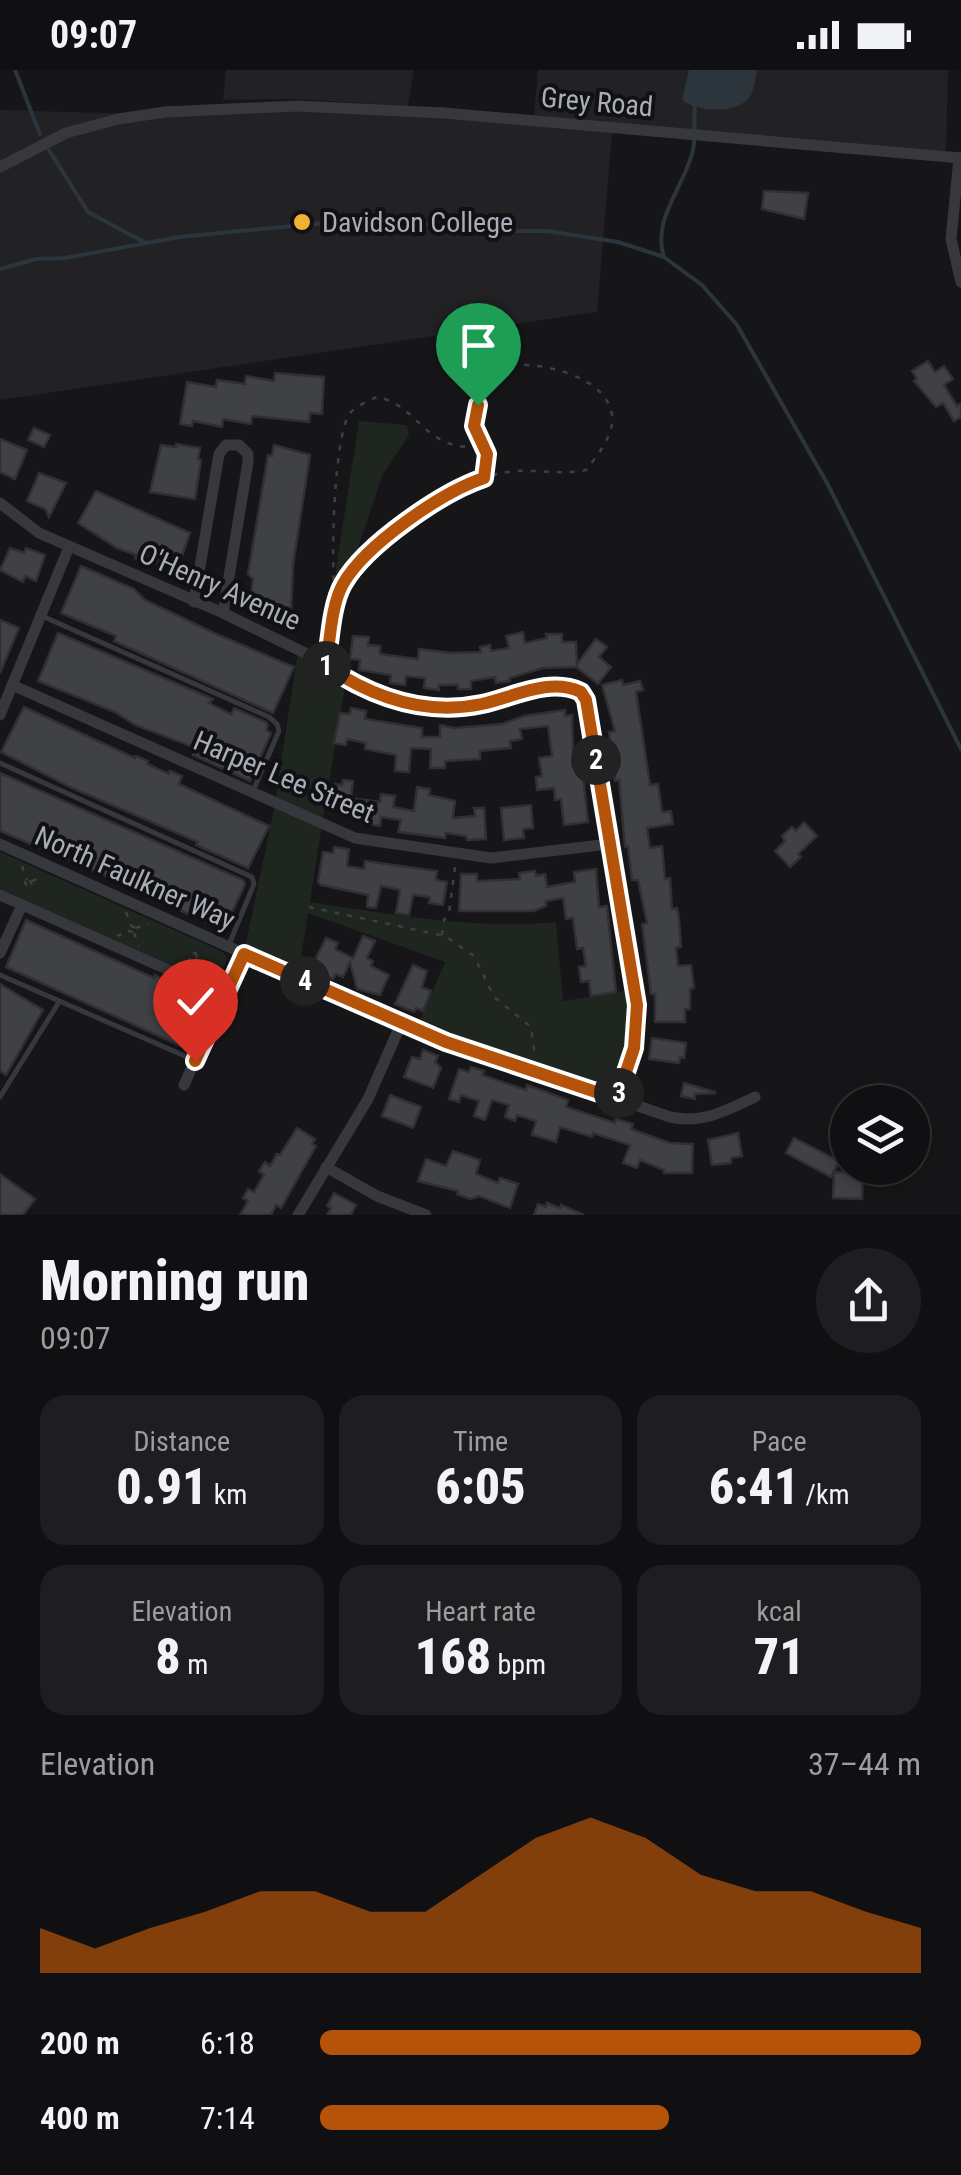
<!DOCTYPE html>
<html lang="en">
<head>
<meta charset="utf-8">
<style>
	body { margin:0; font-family:"Roboto Condensed",sans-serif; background:#1e1e20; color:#f1f3f6; height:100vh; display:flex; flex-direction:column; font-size:38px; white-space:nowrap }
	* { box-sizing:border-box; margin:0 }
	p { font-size:32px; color:#9c9d9f }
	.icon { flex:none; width:55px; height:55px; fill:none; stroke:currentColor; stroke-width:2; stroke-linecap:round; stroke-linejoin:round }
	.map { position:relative; height:1145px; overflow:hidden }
	.side { display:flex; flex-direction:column; background:#101012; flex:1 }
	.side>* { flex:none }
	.controls { position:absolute; left:830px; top:1015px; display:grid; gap:20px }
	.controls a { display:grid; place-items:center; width:100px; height:100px; border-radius:50%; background:#101012; box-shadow:0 5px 15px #0003,0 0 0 2px #303032; font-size:50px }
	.pin { position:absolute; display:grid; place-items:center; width:85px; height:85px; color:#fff; margin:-102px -42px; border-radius:50% 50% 50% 0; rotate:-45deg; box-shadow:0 0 10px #0007 }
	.pin .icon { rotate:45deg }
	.km { position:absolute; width:50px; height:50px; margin:-25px; border-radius:50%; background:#222; color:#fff; font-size:28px; line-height:50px; text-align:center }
	.round { display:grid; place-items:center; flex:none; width:105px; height:105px; border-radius:52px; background:#1e1e20 }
	.head { display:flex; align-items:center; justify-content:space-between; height:170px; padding:0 40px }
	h1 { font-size:55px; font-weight:800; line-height:75px }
	.stats { display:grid; grid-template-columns:repeat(3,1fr); gap:15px; height:170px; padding:10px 40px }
	.stats div { display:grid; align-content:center; border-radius:25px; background:#1e1e20; text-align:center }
	.stats b { font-size:50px; font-weight:800 }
	.stats small { font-size:28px; font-weight:400 }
	.stats p { font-size:28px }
	.chart { height:280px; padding:20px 40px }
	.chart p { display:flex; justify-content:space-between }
	.chart svg { width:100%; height:180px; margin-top:10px; fill:#b45309; opacity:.7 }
	ul { padding:0 40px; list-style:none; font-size:32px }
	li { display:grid; grid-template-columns:160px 120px 1fr; align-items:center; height:75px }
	li i { height:25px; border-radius:12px; background:#b45309 }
	.status { display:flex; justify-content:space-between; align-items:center; height:70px; padding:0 50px; background:#101012; direction:ltr }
	.status svg { height:28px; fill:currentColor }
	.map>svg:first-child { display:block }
</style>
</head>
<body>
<div class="status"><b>09:07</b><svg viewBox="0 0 49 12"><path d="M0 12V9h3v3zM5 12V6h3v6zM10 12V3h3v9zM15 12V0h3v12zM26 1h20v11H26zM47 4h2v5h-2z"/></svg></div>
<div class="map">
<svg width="961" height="1145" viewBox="0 0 961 1145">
	<rect width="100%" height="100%" fill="#161618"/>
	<!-- built -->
	<g fill="#222225">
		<polygon points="226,0 414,0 408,36 298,29 223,30"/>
		<polygon points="538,0 948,0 946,82 534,46"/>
		<polygon points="0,40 171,45 238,40 364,41 612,62 597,242 0,330"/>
	</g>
	<!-- green -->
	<g fill="#1e261f">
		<polygon points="359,351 407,355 409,365 382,406 349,505 334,512"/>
		<polygon points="298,581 346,611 322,754 275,732"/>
		<path d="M275,734L322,755L310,832C392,844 473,860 556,852L563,931L633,920L636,950L616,1027L417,958L445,892L308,843L298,906L244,883Z"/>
		<polygon points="0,782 223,882 227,889 219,909 210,912 0,819"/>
	</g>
	<!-- water -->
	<path fill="#2c353c" d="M689,0H757C755,10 754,24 746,31C731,44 696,41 682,30Z"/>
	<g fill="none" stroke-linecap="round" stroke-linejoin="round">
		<!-- stream -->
		<g stroke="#2c353c" stroke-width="4">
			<polyline points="15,0 40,64"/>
			<polyline points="49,80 88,142 146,173"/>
			<path d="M664,187C652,150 682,120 692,84C697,67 693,52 695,36"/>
			<polyline points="0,199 36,189 65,188 179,167 334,152 477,155 508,161 547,161 618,172 664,187 702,215 737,255 827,413 961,679"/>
		</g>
	</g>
	<!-- building -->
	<g fill="#404145" stroke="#303034" stroke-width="2.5">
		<polygon points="764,121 808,123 804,149 762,139"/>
		<polygon points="928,291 935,302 944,296 953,309 944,315 957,336 961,333 961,347 954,351 943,333 936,337 914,311 917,309 912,301"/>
		<polygon points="275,303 324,307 322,344 310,343 309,352 252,346 251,354 223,349 222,357 193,351 192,356 180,354 187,312 216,317 217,310 245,314 246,306 274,311"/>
		<polygon points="34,358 50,365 44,377 28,370"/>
		<polygon points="0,369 27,380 15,409 0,402"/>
		<polygon points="176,374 200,378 198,389 201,390 195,429 150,422 161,375 176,377"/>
		<polygon points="274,375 310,385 293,495 291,543 249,541 253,509 248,504 268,385 272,386"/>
		<polygon points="39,403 66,413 49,447 45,439 27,431"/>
		<polygon points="96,421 190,463 176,503 148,490 146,493 135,488 136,485 117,478 78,453"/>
		<polygon points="10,478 24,483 26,478 45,485 36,511 25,506 23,512 0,500"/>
		<polygon points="81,496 134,519 145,530 214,563 294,597 273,643 114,571 116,566 61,543"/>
		<polygon points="0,550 19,558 0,603"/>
		<polygon points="523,562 525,573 547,568 546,564 562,564 562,572 576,572 577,594 596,569 607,577 599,587 611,597 598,614 576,597 543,598 509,608 510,611 496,613 495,607 471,611 471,619 458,619 458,615 439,615 439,620 424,618 425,608 406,606 405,615 390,613 391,605 359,600 360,590 350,589 353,566 369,567 368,575 380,576 380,584 418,589 419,579 451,583 481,582 480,577 490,575 491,581 509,578 506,566"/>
		<polygon points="58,563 213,629 209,633 231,644 234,638 266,652 268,655 266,660 271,663 250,711 193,685 196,678 135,655 115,642 38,611"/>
		<polygon points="622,610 623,615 640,611 643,620 636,622 650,715 658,714 662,742 671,741 673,754 647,758 650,778 662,776 665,809 670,808 672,839 677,838 679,849 681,877 676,878 678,896 691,895 694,918 690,919 690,939 685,939 685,952 655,952 655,924 651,924 642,854 647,853 638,810 632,810 628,776 625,777 619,710 615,711 609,662 615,661 602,615"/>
		<polygon points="24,637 135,688 136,686 148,691 147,694 169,704 170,701 182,706 179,714 269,756 248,798 196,775 198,772 70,717 1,682"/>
		<polygon points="351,638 366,641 365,649 422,658 422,667 440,667 440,655 454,658 502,654 524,646 565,640 565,646 572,645 573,680 580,679 588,752 564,755 561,729 555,730 554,718 537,720 536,707 542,706 539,688 552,686 548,656 520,659 522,669 510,671 511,678 480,681 480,689 445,691 445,698 430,698 431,679 411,678 409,702 395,701 396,685 365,679 366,673 347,669 346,675 334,673 340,643 350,644"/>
		<polygon points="0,703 243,810 245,814 224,860 143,824 144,822 0,761"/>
		<polygon points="343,710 353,711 351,728 380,732 381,724 395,726 393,737 414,741 417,717 430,719 429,725 455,731 453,748 475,746 474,738 484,738 486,769 467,770 466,766 446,763 445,768 398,762 401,750 381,747 380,756 363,753 365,739 332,734 335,714 342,715"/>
		<polygon points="531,735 533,758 523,759 524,768 504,770 501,738"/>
		<polygon points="804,752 817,766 798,784 801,787 790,797 775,781 785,771 782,766 792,757 796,761"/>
		<polygon points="334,777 349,779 347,796 364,799 365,791 437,801 436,810 447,812 443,835 429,833 430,827 413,825 409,845 396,843 400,820 381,816 376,838 367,837 368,825 321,815 318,812 323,782 333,783"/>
		<polygon points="596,799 599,837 607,836 616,922 591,926 589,911 581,912 579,897 586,896 583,878 577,879 573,848 566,849 563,828 546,831 546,836 534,841 459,841 461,804 477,804 477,811 520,809 519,803 535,801 536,806 545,804 547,817 575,812 574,802"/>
		<polygon points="26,850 154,908 155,905 210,934 190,980 6,897"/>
		<polygon points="363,866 375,871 367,888 373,891 371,896 389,905 380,925 357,919 350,892 343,907 336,904 333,909 311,898 326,868 338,873 335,879 353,888"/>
		<polygon points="413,895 427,901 422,917 431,921 423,941 416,938 414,942 395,934"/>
		<polygon points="0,914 43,940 6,1005 0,1001"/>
		<polygon points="652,968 686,973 684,988 680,987 679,993 649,989"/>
		<polygon points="423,980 438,986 435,992 441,998 433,1018 404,1007 412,987 420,989"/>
		<polygon points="471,997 484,1001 482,1005 526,1020 527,1015 568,1030 566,1037 615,1053 616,1049 633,1054 631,1059 670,1073 693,1074 692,1103 664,1103 664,1100 640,1090 637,1098 623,1093 630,1075 593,1063 592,1067 560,1057 556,1072 532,1065 536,1051 517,1045 515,1051 505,1047 509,1035 492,1030 485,1050 474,1046 479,1031 461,1025 459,1032 449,1029 459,999 469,1002"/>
		<polygon points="684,1013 715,1022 715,1023 695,1024 695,1029 681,1026"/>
		<polygon points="390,1025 421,1037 413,1058 382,1046"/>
		<polygon points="297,1058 315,1069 312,1074 316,1076 281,1138 276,1135 271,1145 240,1145 248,1131 243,1128 248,1119 254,1122 264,1105 259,1101 265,1092 270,1096 277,1084 280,1085"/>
		<polygon points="738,1063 742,1086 731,1088 731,1093 712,1095 708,1070"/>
		<polygon points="794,1068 839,1091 831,1107 786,1083"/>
		<polygon points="453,1081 480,1090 476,1104 498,1113 500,1108 518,1114 510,1138 479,1126 470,1129 457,1124 458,1121 418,1111 426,1089 446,1096"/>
		<polygon points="834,1102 863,1103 862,1129 833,1128"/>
		<polygon points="0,1104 35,1129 23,1145 0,1145"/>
		<polygon points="334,1123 356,1135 351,1145 327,1145 331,1138 327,1136"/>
		<polygon points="547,1133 560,1138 561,1135 584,1145 534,1145 538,1134 546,1137"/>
	</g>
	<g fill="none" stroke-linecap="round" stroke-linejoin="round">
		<!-- path -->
		<g stroke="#3d3f44" stroke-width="2.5" stroke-dasharray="5 8" stroke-linecap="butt">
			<path d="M336,536C330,505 333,366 350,343C356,336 368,331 377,327C420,335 424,384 482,376"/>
			<path d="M328,585C332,563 334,538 342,517C359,476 458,411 502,403C530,397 559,406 586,400C597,386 615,364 612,345C606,303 532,290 500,296L484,316L474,347V356L487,384L484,409"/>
			<polyline points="22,796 27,810"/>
			<polygon points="30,810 32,815 28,818 25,812"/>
			<polyline points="32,811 44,806"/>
			<polyline points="309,837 445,866 474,886 494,927 531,957 535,986"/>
			<polyline points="126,842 131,856"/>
			<polygon points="131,856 136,858 135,863 129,861"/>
			<polyline points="136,858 149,853"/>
			<polyline points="134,863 139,876"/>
			<polyline points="442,865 444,850 449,843 455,797"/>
			<polyline points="117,866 129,861"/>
			<polygon points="196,883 197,891 190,891 189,884"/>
		</g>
		<!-- service -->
		<g stroke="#37383d" stroke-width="5">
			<polyline points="42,546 269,647 277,654 279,661 253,721"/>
			<polyline points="0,693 252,807 254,814 228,877"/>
			<polyline points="0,905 194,990"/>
			<polyline points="0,1027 59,932"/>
		</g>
		<!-- minor -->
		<g stroke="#37383d" stroke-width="11">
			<polyline points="959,88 951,169 961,212"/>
			<polyline points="0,97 66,63 118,49 165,42 297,36 444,43 961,88"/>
			<polyline points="0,433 39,463 223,543 309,585 357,617 385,628 421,635 459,638 538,619 557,616 581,622 590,647 637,935 634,978 617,1029"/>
			<polyline points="194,532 219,384 226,375 239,375 248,384 248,392 223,543"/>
			<polyline points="12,615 355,768 491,788 609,774"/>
			<polyline points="0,645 69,477"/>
			<path d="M0,774L401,954L670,1047C703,1054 725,1041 755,1027"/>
			<polyline points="0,825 225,925"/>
			<polyline points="0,883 22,835"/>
			<polyline points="184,1015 243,884"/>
			<polyline points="326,1097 377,1126 426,1145"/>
			<polyline points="298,1145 368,1029 401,954"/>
		</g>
	</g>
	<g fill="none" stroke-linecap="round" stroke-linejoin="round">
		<!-- route casing -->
		<g stroke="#fff" stroke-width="20">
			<path id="route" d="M195,991L244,884L446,972L617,1029L634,978L637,935L586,630L581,622C549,607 514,627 482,634C425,646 372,627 326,596C330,572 331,535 343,514C365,475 442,422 484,408L487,384L474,356L478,335"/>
		</g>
		<!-- route -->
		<use href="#route" stroke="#b45309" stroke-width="12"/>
	</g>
	<!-- markers -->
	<circle fill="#f2b134" stroke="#111113" stroke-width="4" cx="302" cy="152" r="10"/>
	<g text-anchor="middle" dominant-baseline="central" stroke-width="8" stroke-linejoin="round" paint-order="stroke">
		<!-- street labels -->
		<g font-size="28" fill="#a8adb8" stroke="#111113">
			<text transform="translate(597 32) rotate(5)">Grey Road</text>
			<text transform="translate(220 517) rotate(24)">O'Henry Avenue</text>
			<text transform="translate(284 707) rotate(23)">Harper Lee Street</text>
			<text transform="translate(135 808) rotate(24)">North Faulkner Way</text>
		</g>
		<!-- poi labels -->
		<g font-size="28" fill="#a8adb8" stroke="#111113" text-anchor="start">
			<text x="322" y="152">Davidson College</text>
		</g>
	</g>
</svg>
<div class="controls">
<a><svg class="icon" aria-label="layers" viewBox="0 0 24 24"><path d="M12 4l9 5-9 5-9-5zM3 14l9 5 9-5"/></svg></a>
</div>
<div class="pin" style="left:478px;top:335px;background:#1e9e55"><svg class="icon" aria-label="arrive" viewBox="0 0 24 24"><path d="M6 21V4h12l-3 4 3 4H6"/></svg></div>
<div class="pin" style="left:195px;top:991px;background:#d93025"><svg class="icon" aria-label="check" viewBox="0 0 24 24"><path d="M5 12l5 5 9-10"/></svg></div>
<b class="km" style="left:326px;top:596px">1</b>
<b class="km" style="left:596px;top:690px">2</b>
<b class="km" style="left:619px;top:1023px">3</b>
<b class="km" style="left:305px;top:911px">4</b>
</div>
<section class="side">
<div class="head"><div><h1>Morning run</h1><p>09:07</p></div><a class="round"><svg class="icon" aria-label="share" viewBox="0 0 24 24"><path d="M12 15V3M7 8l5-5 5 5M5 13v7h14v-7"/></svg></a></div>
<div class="stats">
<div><p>Distance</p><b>0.91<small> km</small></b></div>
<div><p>Time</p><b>6:05</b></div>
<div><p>Pace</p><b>6:41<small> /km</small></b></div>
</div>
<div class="stats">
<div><p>Elevation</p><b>8<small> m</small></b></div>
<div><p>Heart rate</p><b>168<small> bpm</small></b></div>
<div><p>kcal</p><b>71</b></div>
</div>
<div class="chart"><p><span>Elevation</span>37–44 m</p>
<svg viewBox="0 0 160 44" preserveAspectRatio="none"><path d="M0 44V33L10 38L20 33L30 29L40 24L50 24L60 29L70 29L80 20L90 11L100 6L110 11L120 20L130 24L140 24L150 29L160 33V44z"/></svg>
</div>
<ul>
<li><b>200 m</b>6:18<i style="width:100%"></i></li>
<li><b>400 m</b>7:14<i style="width:58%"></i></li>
</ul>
</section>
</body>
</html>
